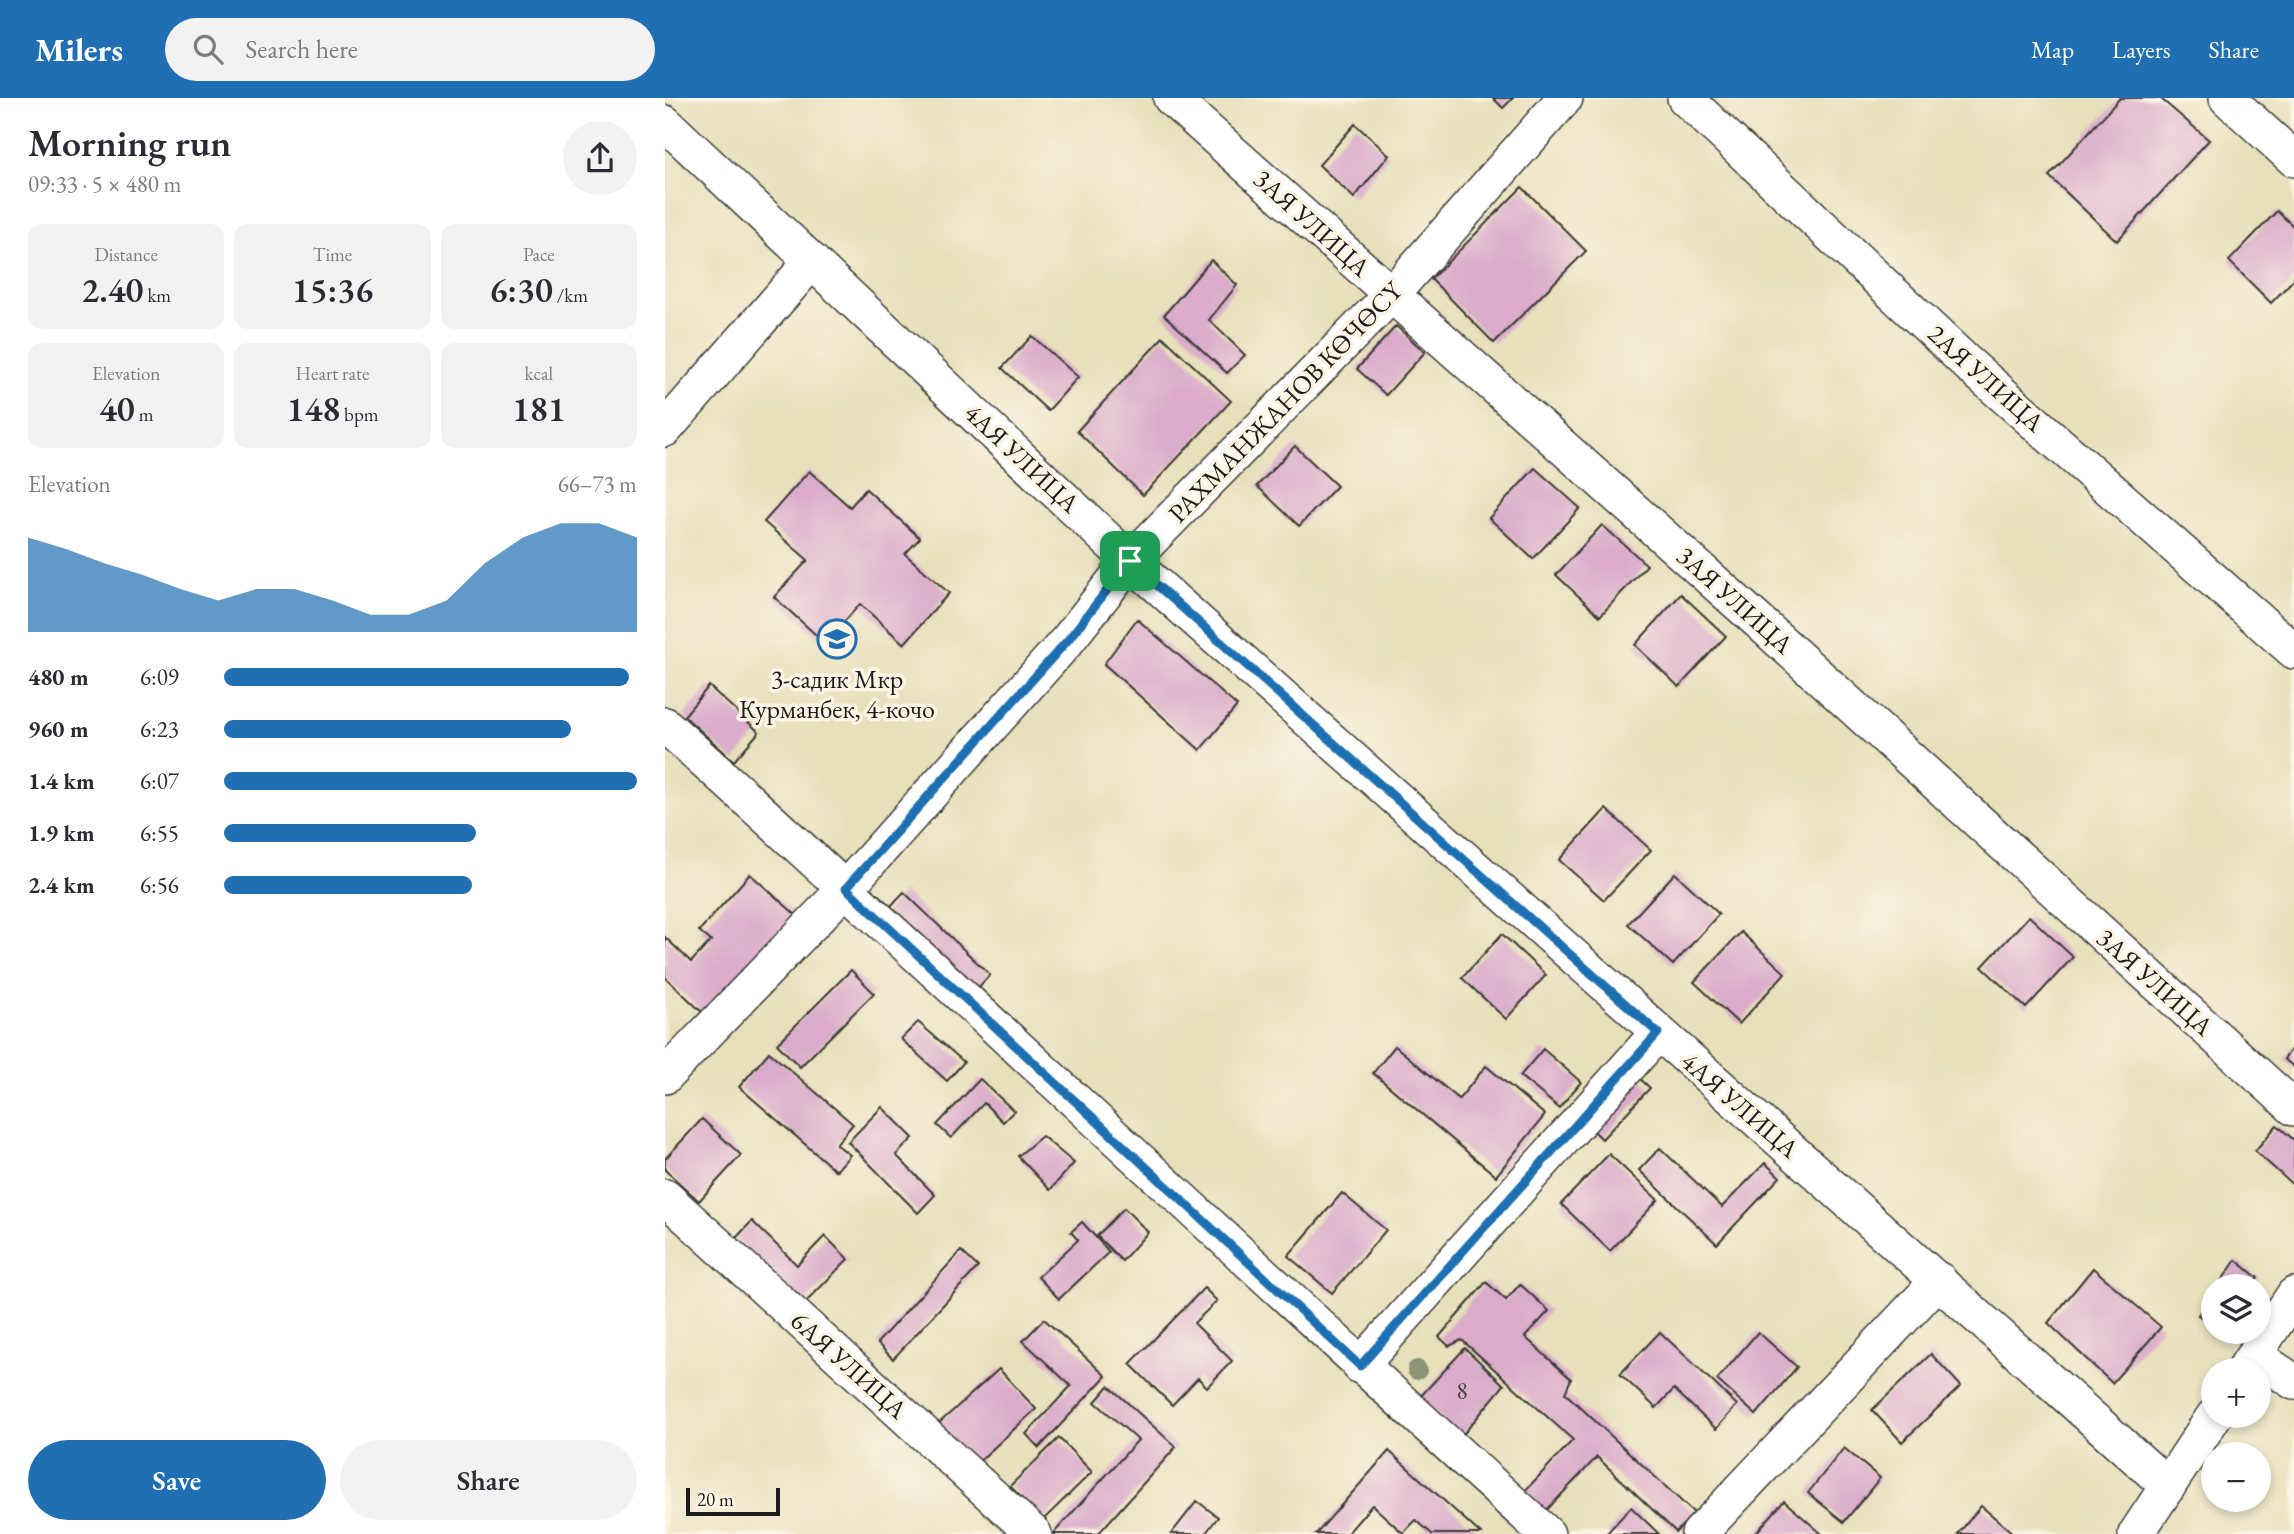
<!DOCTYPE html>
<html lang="en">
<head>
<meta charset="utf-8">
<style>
	body { margin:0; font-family:"EB Garamond",serif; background:#f2f2f3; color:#2b2b33; height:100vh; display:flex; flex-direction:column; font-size:26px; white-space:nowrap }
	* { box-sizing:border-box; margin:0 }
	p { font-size:23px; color:#7c7c81 }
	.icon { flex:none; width:38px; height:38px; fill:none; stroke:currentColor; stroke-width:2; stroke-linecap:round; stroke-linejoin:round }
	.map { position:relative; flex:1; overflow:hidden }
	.sheet { display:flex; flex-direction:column; background:#fff; width:665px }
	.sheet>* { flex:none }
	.buttons { position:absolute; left:1536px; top:1176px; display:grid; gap:14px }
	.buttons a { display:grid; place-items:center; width:70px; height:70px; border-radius:50%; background:#fff; box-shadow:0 4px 10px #0003; font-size:35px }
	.scale { position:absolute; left:21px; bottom:18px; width:94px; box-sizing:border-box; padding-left:7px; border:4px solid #1c1c1c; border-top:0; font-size:19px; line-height:24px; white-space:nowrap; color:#1c1c1c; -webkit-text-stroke:5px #fcf5e5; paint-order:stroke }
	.pin { position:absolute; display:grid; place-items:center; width:60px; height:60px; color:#fff; margin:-30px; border-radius:14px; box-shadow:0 4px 10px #0006 }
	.round { display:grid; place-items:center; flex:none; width:74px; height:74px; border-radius:37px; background:#f2f2f3 }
	.headline { display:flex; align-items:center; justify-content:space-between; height:119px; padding:0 28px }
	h1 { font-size:38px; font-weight:600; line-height:52px }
	.figures { display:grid; grid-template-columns:repeat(3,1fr); gap:10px; height:119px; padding:7px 28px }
	.figures div { display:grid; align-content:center; border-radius:14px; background:#f2f2f3; text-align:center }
	.figures b { font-size:35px; font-weight:600 }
	.figures small { font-size:19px; font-weight:400 }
	.figures p { font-size:19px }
	.chart { height:196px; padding:14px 28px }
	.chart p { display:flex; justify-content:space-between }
	.chart svg { width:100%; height:126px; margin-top:7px; fill:#1f6fb2; opacity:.7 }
	.cta { display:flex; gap:14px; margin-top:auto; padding:14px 28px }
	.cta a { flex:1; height:80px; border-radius:42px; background:#1f6fb2; color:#fff; font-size:28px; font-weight:600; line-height:80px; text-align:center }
	.cta a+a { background:#f2f2f3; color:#2b2b33 }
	ul { padding:0 28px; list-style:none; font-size:23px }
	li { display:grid; grid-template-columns:112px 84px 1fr; align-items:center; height:52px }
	li i { height:18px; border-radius:9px; background:#1f6fb2 }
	header { display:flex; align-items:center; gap:42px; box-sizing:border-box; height:98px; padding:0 35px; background:#1f6fb2; color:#fff }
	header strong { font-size:33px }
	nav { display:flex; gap:38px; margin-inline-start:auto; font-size:24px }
	.search { width:490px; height:63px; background:#f2f2f3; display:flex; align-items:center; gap:18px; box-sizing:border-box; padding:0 24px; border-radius:38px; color:#7c7c81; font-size:26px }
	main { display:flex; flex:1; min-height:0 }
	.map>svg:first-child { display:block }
</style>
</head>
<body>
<header>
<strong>Milers</strong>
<div class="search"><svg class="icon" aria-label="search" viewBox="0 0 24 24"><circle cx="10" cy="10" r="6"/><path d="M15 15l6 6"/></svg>Search here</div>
<nav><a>Map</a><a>Layers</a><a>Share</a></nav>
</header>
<main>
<section class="sheet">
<div class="headline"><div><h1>Morning run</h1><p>09:33 · 5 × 480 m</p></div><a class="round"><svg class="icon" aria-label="share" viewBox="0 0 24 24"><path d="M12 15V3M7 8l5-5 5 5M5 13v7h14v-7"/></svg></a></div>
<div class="figures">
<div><p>Distance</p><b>2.40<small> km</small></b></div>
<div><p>Time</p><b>15:36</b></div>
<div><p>Pace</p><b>6:30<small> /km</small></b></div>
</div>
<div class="figures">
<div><p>Elevation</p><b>40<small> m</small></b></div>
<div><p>Heart rate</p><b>148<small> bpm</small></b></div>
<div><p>kcal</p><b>181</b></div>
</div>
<div class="chart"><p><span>Elevation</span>66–73 m</p>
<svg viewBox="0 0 160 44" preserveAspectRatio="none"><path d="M0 44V11L10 15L20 20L30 24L40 29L50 33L60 29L70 29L80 33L90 38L100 38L110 33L120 20L130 11L140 6L150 6L160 11V44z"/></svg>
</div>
<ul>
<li><b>480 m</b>6:09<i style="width:98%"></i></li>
<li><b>960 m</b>6:23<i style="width:84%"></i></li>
<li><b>1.4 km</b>6:07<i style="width:100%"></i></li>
<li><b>1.9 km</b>6:55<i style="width:61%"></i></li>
<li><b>2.4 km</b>6:56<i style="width:60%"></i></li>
</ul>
<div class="cta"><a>Save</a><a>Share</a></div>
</section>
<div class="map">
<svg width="1629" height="1436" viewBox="0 0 1629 1436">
	<rect width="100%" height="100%" fill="#fcf5e5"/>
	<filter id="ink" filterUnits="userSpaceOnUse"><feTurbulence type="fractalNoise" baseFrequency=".0143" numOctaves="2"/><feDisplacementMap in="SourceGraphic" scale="14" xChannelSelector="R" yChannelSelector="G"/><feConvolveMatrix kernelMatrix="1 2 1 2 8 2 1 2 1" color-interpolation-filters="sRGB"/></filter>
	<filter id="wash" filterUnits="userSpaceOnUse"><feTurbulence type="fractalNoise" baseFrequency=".00686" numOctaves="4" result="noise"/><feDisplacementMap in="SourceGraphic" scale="28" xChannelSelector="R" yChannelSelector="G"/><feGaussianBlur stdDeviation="1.57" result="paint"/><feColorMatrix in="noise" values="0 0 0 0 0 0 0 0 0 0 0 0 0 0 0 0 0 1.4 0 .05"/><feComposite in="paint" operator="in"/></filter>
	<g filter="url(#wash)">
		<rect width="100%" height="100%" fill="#e7e0bb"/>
		<g id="blocks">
			<!-- building -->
			<g fill="#daabca">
				<polygon points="828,0 848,0 838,10"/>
				<polygon points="1455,0 1495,0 1544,42 1452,143 1384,78"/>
				<polygon points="690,26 724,57 689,100 654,67"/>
				<polygon points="857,89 921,153 829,245 766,181"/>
				<polygon points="1612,113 1629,129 1629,181 1606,205 1564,163"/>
				<polygon points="546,162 572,187 544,222 580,257 562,275 499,217"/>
				<polygon points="731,228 760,254 721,297 692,271"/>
				<polygon points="367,238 413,279 383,313 337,270"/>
				<polygon points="498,239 566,303 478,397 412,333"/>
				<polygon points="630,348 672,388 634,428 592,388"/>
				<polygon points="870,370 915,410 868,461 824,420"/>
				<polygon points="144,373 185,409 201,391 255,440 240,456 284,495 239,546 195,506 160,545 109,499 143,462 99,424"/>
				<polygon points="937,427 982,467 935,518 891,477"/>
				<polygon points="1016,496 1061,538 1014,589 970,547"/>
				<polygon points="472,521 572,608 535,652 439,566"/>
				<polygon points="44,588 94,634 69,663 19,618"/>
				<polygon points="941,711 986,752 939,802 894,762"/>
				<polygon points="1010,775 1054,816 1008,867 963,826"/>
				<polygon points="85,776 131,817 39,916 0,879 0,839 26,864 46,843 34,833"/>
				<polygon points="239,794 325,877 308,895 221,813"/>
				<polygon points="1364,818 1408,859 1361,910 1317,869"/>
				<polygon points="1076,834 1120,875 1074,926 1029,884"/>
				<polygon points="837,836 881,877 841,921 797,880"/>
				<polygon points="186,872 209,895 135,969 112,946"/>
				<polygon points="253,924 299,964 282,983 236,941"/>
				<polygon points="1629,947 1629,969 1619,961"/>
				<polygon points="730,948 794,1001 821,968 880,1017 831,1078 708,975"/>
				<polygon points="878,951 916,984 894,1010 855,978"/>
				<polygon points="104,954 188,1026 171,1046 185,1057 171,1073 74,989"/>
				<polygon points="969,975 985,990 937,1041 921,1025"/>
				<polygon points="315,981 349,1013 338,1024 319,1005 286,1040 272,1027"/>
				<polygon points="217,1009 248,1040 231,1057 270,1097 253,1115 183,1044"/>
				<polygon points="37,1021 76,1057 34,1103 0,1072 0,1061"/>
				<polygon points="1612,1027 1629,1042 1629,1088 1590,1053"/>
				<polygon points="377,1038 409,1065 385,1092 353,1058"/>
				<polygon points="995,1050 1057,1109 1100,1065 1115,1079 1052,1146 974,1072"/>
				<polygon points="944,1056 993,1102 945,1153 896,1106"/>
				<polygon points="677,1095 721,1132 667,1195 623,1158"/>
				<polygon points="459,1110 483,1134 457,1163 432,1138"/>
				<polygon points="87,1123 132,1167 160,1138 183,1161 139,1206 71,1140"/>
				<polygon points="417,1124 444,1154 394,1201 373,1179 413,1142 406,1134"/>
				<polygon points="296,1153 313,1169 228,1261 212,1245"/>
				<polygon points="1571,1162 1593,1180 1587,1188 1553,1188"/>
				<polygon points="1428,1170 1496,1229 1447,1285 1383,1225"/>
				<polygon points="821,1184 841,1202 855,1186 884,1213 860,1239 906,1281 900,1295 1029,1415 1011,1434 932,1359 877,1417 856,1397 908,1342 797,1242 784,1248 774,1239"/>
				<polygon points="539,1190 552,1203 529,1225 567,1263 542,1289 533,1280 507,1307 465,1266"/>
				<polygon points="1549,1194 1549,1228 1533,1217"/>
				<polygon points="379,1221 441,1278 374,1350 361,1336 406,1288 358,1243"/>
				<polygon points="995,1234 1072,1307 1051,1331 1009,1291 991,1310 955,1276"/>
				<polygon points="1093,1234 1132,1269 1091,1317 1052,1282"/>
				<polygon points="800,1250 839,1287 796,1339 754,1300"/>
				<polygon points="1266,1256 1296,1288 1237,1344 1207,1312"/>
				<polygon points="334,1271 371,1311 310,1367 273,1326"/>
				<polygon points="444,1288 511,1349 433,1436 388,1436 473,1342 430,1304"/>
				<polygon points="394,1340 427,1374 378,1422 345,1388"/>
				<polygon points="1179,1350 1215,1380 1179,1424 1143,1395"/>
				<polygon points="724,1353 816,1436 767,1436 751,1422 738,1435 707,1407 682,1436 651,1436"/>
				<polygon points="532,1403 553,1419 540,1436 506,1436"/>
				<polygon points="1119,1403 1157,1436 1090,1436"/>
				<polygon points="1316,1408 1349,1436 1293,1436"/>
				<polygon points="966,1409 994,1436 941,1436"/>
			</g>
		</g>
	</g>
	<g filter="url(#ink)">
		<use href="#blocks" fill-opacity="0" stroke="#3a3934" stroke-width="2"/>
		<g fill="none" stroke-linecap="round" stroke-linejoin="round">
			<!-- minor casing -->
			<g stroke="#3a3934" stroke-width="38">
				<g id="minor">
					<polyline points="506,0 1093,523 1629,1010"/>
					<polyline points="1020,0 1302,265 1629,553"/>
					<polyline points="1562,0 1629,61"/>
					<polyline points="0,25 465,463 1503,1388"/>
					<polyline points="0,331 147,163"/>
					<path d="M0,627C297,894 586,1169 882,1436"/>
					<polyline points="0,978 181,790 402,543 465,463 727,196 900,0"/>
					<polyline points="0,1099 369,1436"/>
					<polyline points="1589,1257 1629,1284"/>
					<polyline points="695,1268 993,935"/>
					<polyline points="1579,1272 1629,1197"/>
					<polyline points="1034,1436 1274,1182"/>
					<polyline points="1471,1436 1549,1318"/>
				</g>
			</g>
			<!-- minor -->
			<use href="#minor" stroke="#fff" stroke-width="35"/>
		</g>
		<!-- trees -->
		<circle fill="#8b9477" cx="752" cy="1272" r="10"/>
	</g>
	<g fill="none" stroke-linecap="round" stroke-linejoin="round" filter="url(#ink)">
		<!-- route casing -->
		<g stroke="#fff" stroke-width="14">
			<polygon id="route" points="465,463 993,935 695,1268 181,790 402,543"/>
		</g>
		<!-- route -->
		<use href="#route" stroke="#1f6fb2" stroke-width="9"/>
	</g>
	<!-- icons -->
	<defs>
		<g id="school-ring" transform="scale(2.0125)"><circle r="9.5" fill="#fcf5e5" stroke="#1f6fb2" stroke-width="1.5"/><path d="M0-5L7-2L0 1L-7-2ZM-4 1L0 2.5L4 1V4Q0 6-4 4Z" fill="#1f6fb2"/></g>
	</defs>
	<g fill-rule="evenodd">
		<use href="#school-ring" x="172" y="541"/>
	</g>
	<g text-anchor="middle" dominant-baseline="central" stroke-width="7" stroke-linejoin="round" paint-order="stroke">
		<!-- number labels -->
		<g font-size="23" fill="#4c4048">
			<text x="797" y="1293">8</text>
		</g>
		<!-- street labels -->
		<g font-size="26" fill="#1c1c1c" stroke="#fcf5e5">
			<text transform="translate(647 125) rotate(42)">3АЯ УЛИЦА</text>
			<text transform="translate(1321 280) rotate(42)">2АЯ УЛИЦА</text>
			<text transform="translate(620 304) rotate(-46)">РАХМАНЖАНОВ КӨЧӨСҮ</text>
			<text transform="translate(357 360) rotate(43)">4АЯ УЛИЦА</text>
			<text transform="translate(1070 502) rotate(42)">3АЯ УЛИЦА</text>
			<text transform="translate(1490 884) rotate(42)">3АЯ УЛИЦА</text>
			<text transform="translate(1075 1007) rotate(41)">4АЯ УЛИЦА</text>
			<text transform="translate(184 1267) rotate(42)">6АЯ УЛИЦА</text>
		</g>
		<!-- poi labels -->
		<g font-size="26" fill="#1c1c1c" stroke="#fcf5e5">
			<text x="172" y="581">3-садик Мкр<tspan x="172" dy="30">Курманбек, 4-кочо</tspan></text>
		</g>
	</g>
</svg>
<div class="buttons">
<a><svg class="icon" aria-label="layers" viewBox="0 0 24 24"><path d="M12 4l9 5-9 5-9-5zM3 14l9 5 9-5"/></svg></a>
<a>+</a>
<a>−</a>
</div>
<div class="scale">20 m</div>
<div class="pin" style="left:465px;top:463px;background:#1e9e55"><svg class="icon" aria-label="arrive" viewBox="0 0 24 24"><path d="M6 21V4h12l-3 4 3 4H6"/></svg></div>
</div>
</main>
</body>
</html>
